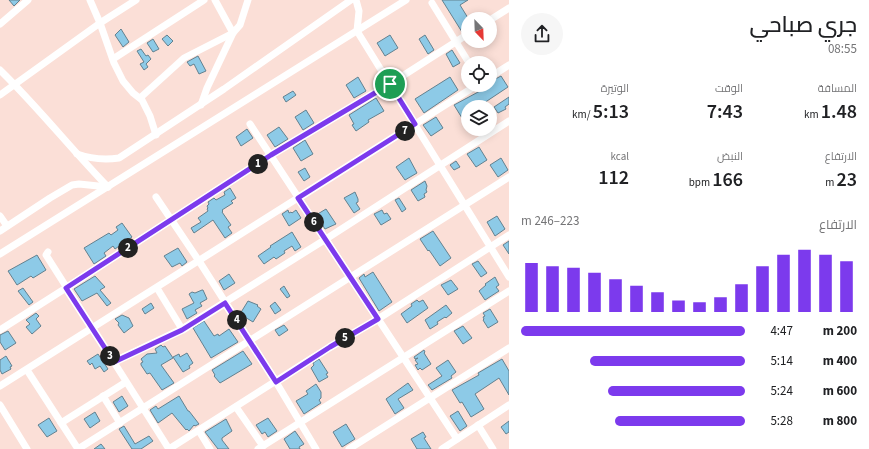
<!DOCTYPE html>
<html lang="ar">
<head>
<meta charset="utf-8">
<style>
	body { margin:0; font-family:"Source Sans 3",Cairo,sans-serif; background:#f6f6f6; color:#202124; direction:rtl; height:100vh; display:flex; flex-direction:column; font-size:15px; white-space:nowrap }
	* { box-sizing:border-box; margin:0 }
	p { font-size:13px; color:#757577 }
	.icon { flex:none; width:22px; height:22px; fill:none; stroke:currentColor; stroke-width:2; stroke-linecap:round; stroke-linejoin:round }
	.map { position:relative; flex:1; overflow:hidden; direction:ltr }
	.drawer { display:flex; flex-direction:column; background:#fff; width:360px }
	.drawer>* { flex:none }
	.needle { width:26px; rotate:157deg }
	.buttons { position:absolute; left:461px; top:12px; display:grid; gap:8px }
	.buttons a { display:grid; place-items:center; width:36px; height:36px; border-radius:50%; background:#fff; box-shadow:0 2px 10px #0003; font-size:20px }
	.pin { position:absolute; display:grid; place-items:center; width:34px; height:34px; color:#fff; margin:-17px; border:2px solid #fff; border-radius:50%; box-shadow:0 1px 4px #0007 }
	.km { position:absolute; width:20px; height:20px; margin:-10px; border-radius:50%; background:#222; color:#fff; font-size:11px; line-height:20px; text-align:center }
	.round { display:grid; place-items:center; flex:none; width:42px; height:42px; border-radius:21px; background:#f6f6f6 }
	.overview { display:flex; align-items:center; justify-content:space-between; height:68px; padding:0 12px }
	h1 { font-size:22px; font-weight:600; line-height:30px }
	.stats { display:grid; grid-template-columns:repeat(3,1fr); gap:6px; height:68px; padding:4px 12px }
	.stats div { display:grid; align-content:center }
	.stats b { font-size:20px; font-weight:600 }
	.stats small { font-size:11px; font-weight:400 }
	.stats p { font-size:11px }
	.chart { height:112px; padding:8px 12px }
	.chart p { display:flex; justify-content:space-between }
	.chart svg { width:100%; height:72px; margin-top:4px; stroke:#7c3aed; stroke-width:6 }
	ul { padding:0 12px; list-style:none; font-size:13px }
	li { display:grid; grid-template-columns:64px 48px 1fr; align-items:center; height:30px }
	li i { height:10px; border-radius:5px; background:#7c3aed }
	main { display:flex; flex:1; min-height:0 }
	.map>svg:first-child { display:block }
</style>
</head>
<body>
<main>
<section class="drawer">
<div class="overview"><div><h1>جري صباحي</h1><p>08:55</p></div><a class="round"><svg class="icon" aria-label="share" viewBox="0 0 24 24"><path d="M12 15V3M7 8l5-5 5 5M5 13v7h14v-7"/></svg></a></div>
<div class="stats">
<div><p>المسافة</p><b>1.48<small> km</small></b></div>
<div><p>الوقت</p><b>7:43</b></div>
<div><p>الوتيرة</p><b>5:13<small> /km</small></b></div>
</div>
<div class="stats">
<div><p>الارتفاع</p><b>23<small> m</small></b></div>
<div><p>النبض</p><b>166<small> bpm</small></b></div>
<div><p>kcal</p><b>112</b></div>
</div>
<div class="chart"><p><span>الارتفاع</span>223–246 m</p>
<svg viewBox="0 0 160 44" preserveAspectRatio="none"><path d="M5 44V14M15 44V16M25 44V17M35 44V20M45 44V24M55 44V28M65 44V32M75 44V37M85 44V38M95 44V35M105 44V27M115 44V16M125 44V9M135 44V6M145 44V9M155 44V13"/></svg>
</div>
<ul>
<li><b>200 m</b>4:47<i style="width:100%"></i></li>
<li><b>400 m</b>5:14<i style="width:69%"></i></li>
<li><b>600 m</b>5:24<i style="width:61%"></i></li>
<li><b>800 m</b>5:28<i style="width:58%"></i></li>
</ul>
</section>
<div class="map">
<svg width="509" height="449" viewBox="0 0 509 449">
	<rect width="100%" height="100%" fill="#fbdfd7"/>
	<!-- building -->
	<g fill="#8dcae7" stroke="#63818f">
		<polygon points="9,0 20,0 14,6"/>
		<polygon points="442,0 468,0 460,5 468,18 468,28 462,32"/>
		<polygon points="121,29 129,42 123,47 115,35"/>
		<polygon points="167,35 173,41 168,46 162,39"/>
		<polygon points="390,35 398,48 385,56 377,43"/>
		<polygon points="425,35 434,50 428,54 419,39"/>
		<polygon points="153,39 159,49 153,52 147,43"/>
		<polygon points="141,49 146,56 148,55 151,59 146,64 148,67 144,70 140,64 144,62 137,51"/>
		<polygon points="452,50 460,63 453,67 446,54"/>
		<polygon points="198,56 206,71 199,74 194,64 190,66 187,62"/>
		<polygon points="501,76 508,87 481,105 482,107 468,107 468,114 462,118 454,105 480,91 479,90 482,85 490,85 490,82"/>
		<polygon points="358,77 366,91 354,98 346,85"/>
		<polygon points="450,77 458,90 424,113 415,99"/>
		<polygon points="293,91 296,95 286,102 283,97"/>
		<polygon points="509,97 509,104 505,107 506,109 498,113 494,107"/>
		<polygon points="376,98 384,111 368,120 369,122 356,131 352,125 354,124 349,115"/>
		<polygon points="306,110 314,123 303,130 295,117"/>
		<polygon points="436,117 443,128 431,136 423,125"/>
		<polygon points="279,127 288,139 275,147 267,135"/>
		<polygon points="247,129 253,138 241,146 236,137"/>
		<polygon points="305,140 313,154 301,161 293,148"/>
		<polygon points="479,147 487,160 476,167 467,154"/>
		<polygon points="409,158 417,173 405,180 396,167"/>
		<polygon points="501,158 508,170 498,177 490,165"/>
		<polygon points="456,161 460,167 454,170 450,165"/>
		<polygon points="305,168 310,177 304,181 298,172"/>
		<polygon points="425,181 427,186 426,190 427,192 424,194 425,197 418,201 411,190"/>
		<polygon points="230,188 236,198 231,201 233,203 222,210 223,211 222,212 231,225 228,227 232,233 225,238 213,220 194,233 191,228 201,222 198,218 208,211 207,209 208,208 207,206 209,204 208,202 214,198 216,200 225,195 224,192"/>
		<polygon points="355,192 358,199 358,202 356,203 360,209 354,213 344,198"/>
		<polygon points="399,198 406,209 402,212 395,200"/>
		<polygon points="326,209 336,224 325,229 316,215"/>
		<polygon points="288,210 289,213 291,212 292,213 296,210 301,218 289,226 282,214"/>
		<polygon points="382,210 384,214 387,213 391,219 381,225 374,214"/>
		<polygon points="497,216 505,229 495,236 487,222"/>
		<polygon points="122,223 132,237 115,249 113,246 104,253 106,256 94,264 84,248 109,233 111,235 118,230 116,227"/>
		<polygon points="433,231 451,258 440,266 429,250 428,251 420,239"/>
		<polygon points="292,232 301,247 295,251 292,246 284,251 285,253 276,259 274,257 264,264 258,256 271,247 270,246"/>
		<polygon points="509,241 509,254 503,245"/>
		<polygon points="178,248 187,262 182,266 180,263 172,267 164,256"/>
		<polygon points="37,255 46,270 33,278 31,276 17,285 8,271"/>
		<polygon points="478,261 487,273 481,277 472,264"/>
		<polygon points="373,272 392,302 379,311 359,278 364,274 365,277"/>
		<polygon points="229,274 235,283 224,290 219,281"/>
		<polygon points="95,276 105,287 100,290 111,303 107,306 97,293 82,301 74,289"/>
		<polygon points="495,277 499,285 496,287 499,291 485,300 479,291 486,285 485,284"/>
		<polygon points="451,280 458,289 448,295 441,285"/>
		<polygon points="284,286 290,296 287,298 280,289"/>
		<polygon points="23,288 33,302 29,305 18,291"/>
		<polygon points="202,290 203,290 207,299 200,303 202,306 195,310 197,313 187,319 182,309 194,303 189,294 192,292 195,293"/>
		<polygon points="417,300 419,302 423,300 428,308 407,323 401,314 412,306 411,304"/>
		<polygon points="248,301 258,305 257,306 261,309 253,322 240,314"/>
		<polygon points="275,302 281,310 275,314 270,306"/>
		<polygon points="151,303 154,308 145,314 142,309"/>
		<polygon points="446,305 452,313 446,318 445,317 437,322 438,324 430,329 425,320"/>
		<polygon points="490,309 498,322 488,328 483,320 484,319 483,317 485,316 483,313"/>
		<polygon points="36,313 39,316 36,319 41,326 32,334 26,327 30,324 26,320"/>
		<polygon points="122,315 129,318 133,326 124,333 118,325 119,323 115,319"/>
		<polygon points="204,321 214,336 218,334 219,336 229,329 238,342 211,358 193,328"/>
		<polygon points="284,325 288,330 279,336 275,330"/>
		<polygon points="463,326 472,338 463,344 454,331"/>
		<polygon points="8,331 16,343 5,350 0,342 0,335"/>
		<polygon points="161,345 163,347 165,346 173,358 161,365 174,383 162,390 150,373 147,374 141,365 141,363 143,362 141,359 147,354 157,353 155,349"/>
		<polygon points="424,350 425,352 424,353 431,364 422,370 420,368 418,370 415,365 418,364 415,360 418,358 415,359 414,357"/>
		<polygon points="243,351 252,364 220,383 214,376 215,375 212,370"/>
		<polygon points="187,353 193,363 189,366 190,368 183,372 173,357 179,354 180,357"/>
		<polygon points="98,354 108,369 104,372 100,366 95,369 92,363 90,365 87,361"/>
		<polygon points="6,356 12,366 10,367 11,369 2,374 0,370 0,360"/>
		<polygon points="319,359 328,373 326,374 328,377 319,382 311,368 314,365 313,363"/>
		<polygon points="502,359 509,371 509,395 499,378 475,394 484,409 471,417 462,402 460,403 452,390 479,375 478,373"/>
		<polygon points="448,360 456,372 451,376 452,378 432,390 428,385 442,376 436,368"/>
		<polygon points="408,383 413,390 398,399 404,408 395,414 386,399"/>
		<polygon points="316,384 321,392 321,398 319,400 321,403 304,414 296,401 308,394 306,391"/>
		<polygon points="122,396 128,406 119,412 113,402"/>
		<polygon points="179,396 188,411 189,411 199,424 195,426 194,425 189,431 187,429 186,430 172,413 158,423 150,410 156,406 158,409"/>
		<polygon points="458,411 467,426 460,431 450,416"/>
		<polygon points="95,412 100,421 90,428 84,419"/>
		<polygon points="49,418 57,431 47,437 38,425"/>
		<polygon points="268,418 277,431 268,437 265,432 262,434 256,425"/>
		<polygon points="226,419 232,431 222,438 222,440 229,449 218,449 205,432"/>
		<polygon points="509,421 509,432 506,434 501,427"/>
		<polygon points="346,424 355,439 342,447 333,432"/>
		<polygon points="124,426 135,444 149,436 153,441 141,449 132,449 119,429"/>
		<polygon points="295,431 304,444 299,447 300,449 290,449 284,439"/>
		<polygon points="423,432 426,437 424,438 431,449 417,449 411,439"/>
		<polygon points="101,444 105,449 94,449"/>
	</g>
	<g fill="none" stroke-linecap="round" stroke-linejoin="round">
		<!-- minor -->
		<g stroke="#fff" stroke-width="7">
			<polyline points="90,0 100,23 114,63 123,81 133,93 142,100 150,116 156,135"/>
			<polyline points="356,0 359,11 357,31 509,277"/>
			<polyline points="432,3 469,63"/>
			<polyline points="490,20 509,8"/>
			<polyline points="0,24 28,0"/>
			<polyline points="113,59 204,0"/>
			<path d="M0,70C38,107 71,149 108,187"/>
			<polyline points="490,77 509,65"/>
			<polyline points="0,95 100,23 136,0"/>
			<polyline points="140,98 184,58 233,33 215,0"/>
			<polyline points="201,105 207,88 233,33 240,25 248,0"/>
			<polyline points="250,124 457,439"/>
			<path d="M77,154C91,159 104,160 119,158L224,89L351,0"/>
			<polyline points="156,197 199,261 276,382 316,449"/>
			<polyline points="0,216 7,226"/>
			<polyline points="0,231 50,198 72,185 79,184 108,187"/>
			<polyline points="48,252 46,255 169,449"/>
			<polyline points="0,254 406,0"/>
			<polyline points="157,288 182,329"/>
			<polyline points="0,330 66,288 271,155 390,84 468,34"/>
			<polyline points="113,362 182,329 326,239 509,121"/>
			<polyline points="27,370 78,449"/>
			<polyline points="0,386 477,85"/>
			<polyline points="103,396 120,423"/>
			<polyline points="0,405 27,449"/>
			<polyline points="236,407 263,446"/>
			<polyline points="61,423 126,382"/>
			<polyline points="478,425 493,449"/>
			<polyline points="199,431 210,449"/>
			<polyline points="78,449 509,177"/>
			<polyline points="169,449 312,358 378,319 509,235"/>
			<polyline points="258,449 509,291"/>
			<polyline points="349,449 509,348"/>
			<polyline points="442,449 509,405"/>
		</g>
	</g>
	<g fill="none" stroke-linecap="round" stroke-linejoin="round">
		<!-- route casing -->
		<g stroke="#fff" stroke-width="8">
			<polygon id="route" points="390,84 415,124 298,198 378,319 330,347 276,382 225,303 182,330 114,362 66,288 271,155"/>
		</g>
		<!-- route -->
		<use href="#route" stroke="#7c3aed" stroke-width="5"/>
	</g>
</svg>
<div class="buttons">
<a><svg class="needle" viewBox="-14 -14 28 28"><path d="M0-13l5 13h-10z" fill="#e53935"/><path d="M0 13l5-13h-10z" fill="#757577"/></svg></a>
<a><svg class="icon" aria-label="locate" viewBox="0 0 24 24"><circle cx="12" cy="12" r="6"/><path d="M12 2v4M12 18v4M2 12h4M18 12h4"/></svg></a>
<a><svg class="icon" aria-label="layers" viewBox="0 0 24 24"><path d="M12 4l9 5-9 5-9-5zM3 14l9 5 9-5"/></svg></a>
</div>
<div class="pin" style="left:390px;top:84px;background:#1e9e55"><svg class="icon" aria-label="arrive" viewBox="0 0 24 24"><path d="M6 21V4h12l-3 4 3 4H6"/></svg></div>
<b class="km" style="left:258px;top:164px">1</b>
<b class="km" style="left:128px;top:248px">2</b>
<b class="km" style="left:110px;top:356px">3</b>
<b class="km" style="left:237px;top:320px">4</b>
<b class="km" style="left:345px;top:338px">5</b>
<b class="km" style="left:314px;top:222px">6</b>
<b class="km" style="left:405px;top:131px">7</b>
</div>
</main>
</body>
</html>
